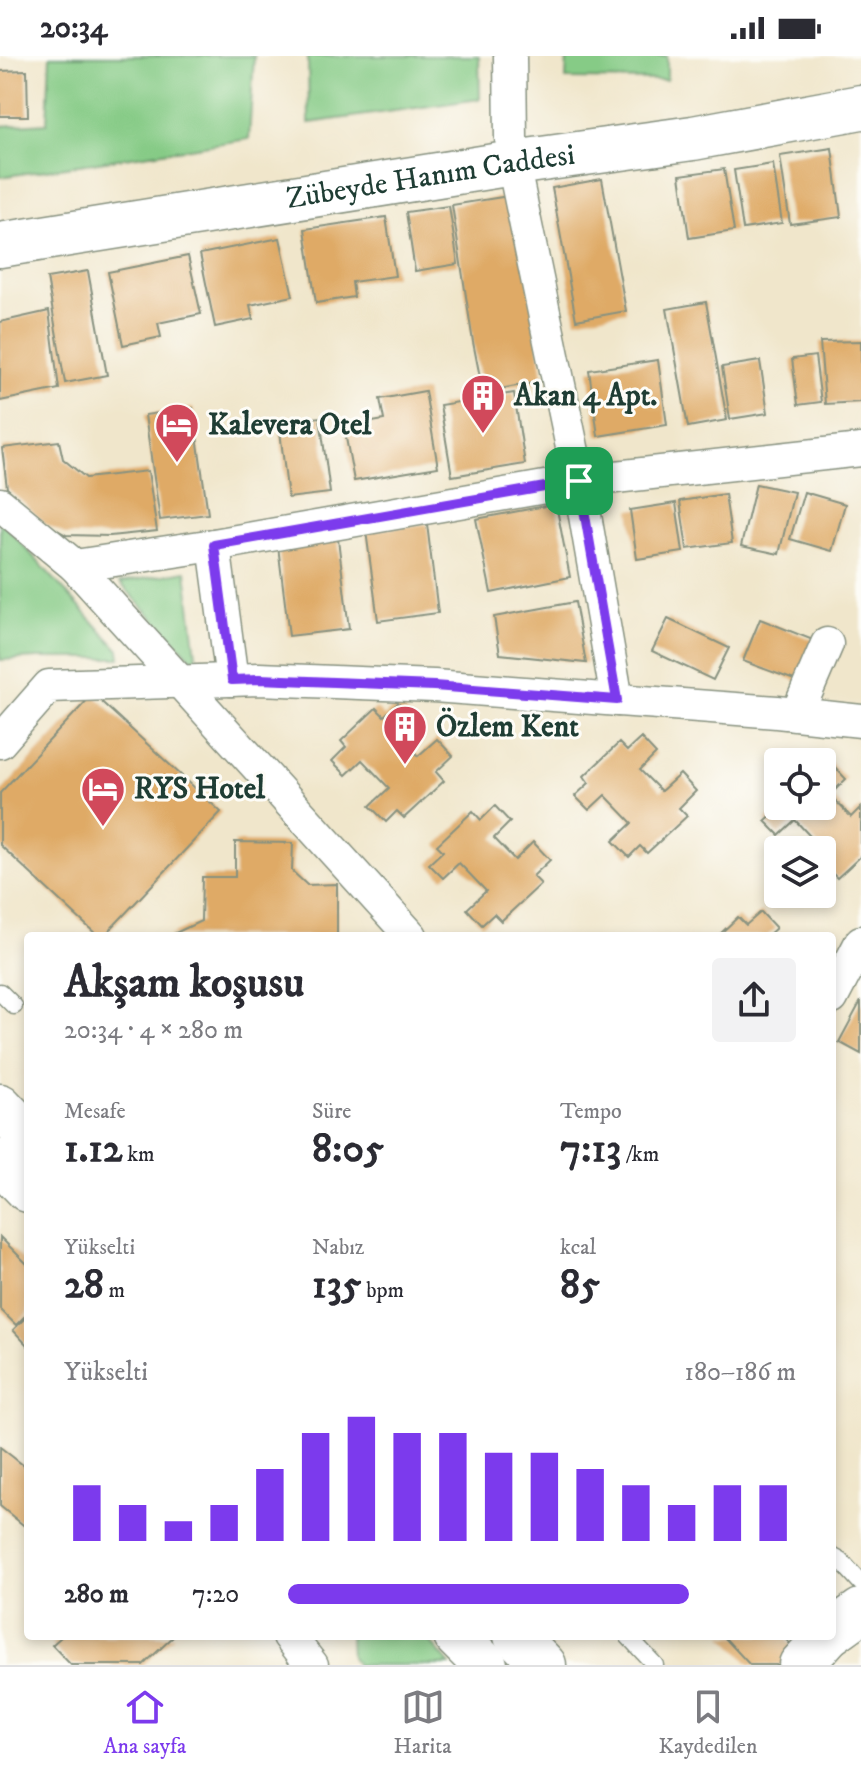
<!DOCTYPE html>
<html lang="tr">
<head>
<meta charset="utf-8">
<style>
	body { margin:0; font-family:"IM FELL DW Pica",serif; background:#f2f2f3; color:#2b2b33; height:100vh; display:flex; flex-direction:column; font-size:30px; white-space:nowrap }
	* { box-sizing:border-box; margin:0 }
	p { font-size:26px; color:#7c7c81 }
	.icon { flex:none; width:44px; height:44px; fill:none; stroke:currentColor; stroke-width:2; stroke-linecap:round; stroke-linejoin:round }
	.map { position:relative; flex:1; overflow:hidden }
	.sheet { position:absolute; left:24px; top:876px; width:812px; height:708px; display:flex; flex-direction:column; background:#fff; border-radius:8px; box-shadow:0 4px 12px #0003 }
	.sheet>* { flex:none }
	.fabs { position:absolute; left:764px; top:692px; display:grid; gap:16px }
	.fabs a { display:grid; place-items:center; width:72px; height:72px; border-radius:8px; background:#fff; box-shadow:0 4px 12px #0003; font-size:40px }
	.pin { position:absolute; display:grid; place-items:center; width:68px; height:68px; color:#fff; margin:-34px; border-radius:16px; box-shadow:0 4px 12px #0006 }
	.round { display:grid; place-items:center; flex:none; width:84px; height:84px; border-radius:8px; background:#f2f2f3 }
	.head { display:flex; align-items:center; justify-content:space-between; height:136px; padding:0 40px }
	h1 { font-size:44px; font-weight:700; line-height:60px }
	.figures { display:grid; grid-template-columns:repeat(3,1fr); gap:12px; height:136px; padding:8px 40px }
	.figures div { display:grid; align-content:center }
	.figures b { font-size:40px; font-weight:700 }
	.figures small { font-size:22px; font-weight:400 }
	.figures p { font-size:22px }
	.chart { height:224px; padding:16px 40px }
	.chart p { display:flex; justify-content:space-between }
	.chart svg { width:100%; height:144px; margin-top:8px; stroke:#7c3aed; stroke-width:6 }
	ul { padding:0 40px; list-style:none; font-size:26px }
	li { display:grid; grid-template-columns:128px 96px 1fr; align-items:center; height:60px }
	li i { height:20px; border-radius:10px; background:#7c3aed }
	.status { display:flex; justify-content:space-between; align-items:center; height:56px; padding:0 40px; background:#fff; direction:ltr }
	.status svg { height:22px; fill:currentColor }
	.tabs { display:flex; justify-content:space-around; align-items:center; height:112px; border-top:2px solid #e1e1e2; background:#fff; font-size:22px; color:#7c7c81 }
	.tabs a { display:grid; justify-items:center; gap:4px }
	.tabs .current { color:#7c3aed }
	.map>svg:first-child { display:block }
</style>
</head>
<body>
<div class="status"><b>20:34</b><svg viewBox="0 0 49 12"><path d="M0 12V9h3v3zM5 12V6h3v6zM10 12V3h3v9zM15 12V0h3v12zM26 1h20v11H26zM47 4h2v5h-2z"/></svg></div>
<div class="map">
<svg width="861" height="1609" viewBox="0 0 861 1609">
	<rect width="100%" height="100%" fill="#fdfcf7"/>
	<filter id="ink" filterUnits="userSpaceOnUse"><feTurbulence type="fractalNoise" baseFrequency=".0125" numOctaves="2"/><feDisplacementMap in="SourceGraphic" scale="16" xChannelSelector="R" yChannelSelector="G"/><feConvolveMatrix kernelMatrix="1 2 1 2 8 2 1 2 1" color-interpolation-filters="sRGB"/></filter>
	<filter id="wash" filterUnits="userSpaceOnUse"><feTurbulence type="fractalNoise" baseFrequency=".006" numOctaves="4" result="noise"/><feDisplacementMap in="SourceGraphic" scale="32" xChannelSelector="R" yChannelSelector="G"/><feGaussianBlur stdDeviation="1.8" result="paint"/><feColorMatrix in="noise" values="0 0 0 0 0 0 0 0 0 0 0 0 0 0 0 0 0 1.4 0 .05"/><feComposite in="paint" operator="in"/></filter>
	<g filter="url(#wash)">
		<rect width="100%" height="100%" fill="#f0e6cb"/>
		<!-- green -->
		<g fill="#86cb86" stroke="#52845d" stroke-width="2">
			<polygon points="50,0 254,0 249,83 0,121 0,70 47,67"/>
			<polygon points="308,0 479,0 480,43 309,67"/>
			<polygon points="567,0 667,0 667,24 566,23"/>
			<polygon points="0,464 119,594 120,602 38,602 0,604"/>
			<polygon points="186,515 197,608 120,527"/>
			<polygon points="350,1580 425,1580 450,1609 357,1609 351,1601"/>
		</g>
		<g id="blocks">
			<!-- building -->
			<g fill="#dfaa66">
				<polygon points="27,14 28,60 0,60 0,15"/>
				<polygon points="832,92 841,161 790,168 780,100"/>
				<polygon points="773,108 782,167 743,173 734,114"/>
				<polygon points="724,113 734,175 689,182 680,119"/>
				<polygon points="602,123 626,255 576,264 552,132"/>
				<polygon points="515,139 544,325 483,336 473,286 452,149"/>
				<polygon points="449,150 458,208 415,215 406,156"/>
				<polygon points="386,161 395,220 352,226 354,241 316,247 305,173"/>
				<polygon points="280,182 293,240 250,249 253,263 215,271 200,198"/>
				<polygon points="188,200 201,258 158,267 161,281 123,289 108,216"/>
				<polygon points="88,215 107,319 65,327 47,222"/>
				<polygon points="706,246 727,364 688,371 667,253"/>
				<polygon points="49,255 59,333 0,345 0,266"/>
				<polygon points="861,285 861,346 825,348 820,286"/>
				<polygon points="815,300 821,346 798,349 792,303"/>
				<polygon points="658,304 667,369 598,380 589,314"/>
				<polygon points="760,305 768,357 730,363 722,311"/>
				<polygon points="425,335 438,411 354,425 344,371 384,364 380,343"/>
				<polygon points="514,337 525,408 452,420 440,349"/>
				<polygon points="193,352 208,458 160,464 145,359"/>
				<polygon points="320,361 330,437 288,442 279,366"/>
				<polygon points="59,385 63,403 86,422 148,415 157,475 110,480 66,479 46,468 7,432 2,392"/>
				<polygon points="756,428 794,436 779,498 741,490"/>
				<polygon points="804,436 845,448 832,495 790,483"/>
				<polygon points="725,438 732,487 687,493 680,445"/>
				<polygon points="676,447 683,496 637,503 630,454"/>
				<polygon points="556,448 570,521 491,537 476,463"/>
				<polygon points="427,468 438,557 378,565 366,475"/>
				<polygon points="338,483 349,573 289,580 278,490"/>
				<polygon points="575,546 586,607 500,598 494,561"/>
				<polygon points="668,563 729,592 713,624 652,595"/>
				<polygon points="760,563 813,584 797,625 743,605"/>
				<polygon points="93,638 221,756 104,880 98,880 0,789 0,737"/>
				<polygon points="398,647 413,663 397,678 418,700 437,683 453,700 436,716 444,725 404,762 397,755 386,766 370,750 389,732 362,704 346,719 332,705 346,691 341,685 376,652 384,660"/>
				<polygon points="641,682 656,698 640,714 661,735 680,718 696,735 679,752 687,760 647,797 640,790 629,801 613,785 632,767 605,739 589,754 575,740 589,727 584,720 619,687 627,695"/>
				<polygon points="831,707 846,723 830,739 851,761 861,751 861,800 837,822 830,815 822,822 822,793 795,764 779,779 765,765 779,752 773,746 778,741 778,750 822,750 822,715"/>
				<polygon points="495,750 510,766 494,782 515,804 533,786 550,804 533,820 541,828 501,865 494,858 482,869 467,853 486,835 459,807 443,822 429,808 443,795 437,789 473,755 481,764"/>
				<polygon points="235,786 293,787 292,815 307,829 337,828 337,880 169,880 201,865 202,821 235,821"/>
				<polygon points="761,856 776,872 767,880 718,880 738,861 746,869"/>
				<polygon points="861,945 861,998 839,986"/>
				<polygon points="0,1181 28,1209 28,1257 16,1269 0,1253"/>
				<polygon points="28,1259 28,1290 13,1274"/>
				<polygon points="0,1391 28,1413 28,1473 0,1450"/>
				<polygon points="62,1580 174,1580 143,1609 71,1609 52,1589"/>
				<polygon points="723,1580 783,1580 801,1600 791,1609 750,1609"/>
			</g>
		</g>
	</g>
	<g filter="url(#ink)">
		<use href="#blocks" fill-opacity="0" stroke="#889280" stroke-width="2"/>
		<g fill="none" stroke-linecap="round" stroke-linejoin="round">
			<!-- lane casing -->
			<g stroke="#889280" stroke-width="19">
				<g id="lane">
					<polyline points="0,936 14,950"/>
					<polyline points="832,1500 841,1505 861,1527"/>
					<polyline points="628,1580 655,1609"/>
				</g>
			</g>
			<!-- street casing -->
			<g stroke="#889280" stroke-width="35">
				<g id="street">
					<polyline points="510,0 511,83"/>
					<polyline points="513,107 579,425 617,644"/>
					<polyline points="0,448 75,510 411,880"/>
					<polyline points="214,489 232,624"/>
					<polyline points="75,510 214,489 579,425 861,394"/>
					<polyline points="797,658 827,588"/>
					<polyline points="0,686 49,630 259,623 434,630 777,656 861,665"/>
					<polyline points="832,942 861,886"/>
					<polyline points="289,1580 312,1609"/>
				</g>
			</g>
			<!-- secondary casing -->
			<g stroke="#889280" stroke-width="47">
				<g id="secondary">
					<path id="s1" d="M0,189L513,107L693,82L861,51"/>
					<polyline points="832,1576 861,1555"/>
					<polyline points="801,1609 827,1580"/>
				</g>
			</g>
			<!-- primary casing -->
			<g stroke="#889280" stroke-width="47">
				<g id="primary">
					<polyline points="0,1050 28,1079"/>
					<polyline points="0,1105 28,1134"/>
					<polyline points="456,1580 485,1609"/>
					<polyline points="516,1580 544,1609"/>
				</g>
			</g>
			<!-- lane -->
			<use href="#lane" stroke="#fff" stroke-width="16"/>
			<!-- street -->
			<use href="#street" stroke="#fff" stroke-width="32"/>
			<!-- secondary -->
			<use href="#secondary" stroke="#fff" stroke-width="44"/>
			<!-- primary -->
			<use href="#primary" stroke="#fff" stroke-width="44"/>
		</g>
	</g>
	<g fill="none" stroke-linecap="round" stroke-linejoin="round" filter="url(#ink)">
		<!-- route casing -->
		<g stroke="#fff" stroke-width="16">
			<polygon id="route" points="579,425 617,644 434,630 259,623 232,624 214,489"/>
		</g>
		<!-- route -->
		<use href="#route" stroke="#7c3aed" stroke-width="10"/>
	</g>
	<!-- icons -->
	<defs>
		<g id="building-pin" transform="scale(2.3)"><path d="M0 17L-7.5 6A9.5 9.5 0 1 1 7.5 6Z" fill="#d1495b" stroke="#fdfcf7"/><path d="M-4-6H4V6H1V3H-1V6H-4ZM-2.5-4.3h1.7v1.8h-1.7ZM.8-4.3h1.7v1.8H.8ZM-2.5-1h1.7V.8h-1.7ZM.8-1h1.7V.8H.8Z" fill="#fff"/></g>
		<g id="hotel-pin" transform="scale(2.3)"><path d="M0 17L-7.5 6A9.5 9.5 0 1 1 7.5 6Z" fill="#d1495b" stroke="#fdfcf7"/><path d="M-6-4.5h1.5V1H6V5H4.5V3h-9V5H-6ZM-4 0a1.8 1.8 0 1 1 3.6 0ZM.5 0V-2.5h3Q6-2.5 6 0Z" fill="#fff"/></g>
	</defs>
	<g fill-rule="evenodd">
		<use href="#building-pin" x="483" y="340"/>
		<use href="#hotel-pin" x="177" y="369"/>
		<use href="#building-pin" x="405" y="671"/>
		<use href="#hotel-pin" x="103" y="733"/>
	</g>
	<g text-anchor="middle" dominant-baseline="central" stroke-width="6" stroke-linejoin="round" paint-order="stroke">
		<!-- street labels -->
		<g font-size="30" fill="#1f3d34" stroke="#fdfcf7">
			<text stroke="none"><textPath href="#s1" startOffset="436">Zübeyde Hanım Caddesi</textPath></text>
		</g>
		<!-- poi labels -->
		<g font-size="30" font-weight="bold" fill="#1f3d34" stroke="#fdfcf7" text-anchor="start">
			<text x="514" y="340">Akan 4 Apt.</text>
			<text x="208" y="369">Kalevera Otel</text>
			<text x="436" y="671">Özlem Kent</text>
			<text x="134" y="733">RYS Hotel</text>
		</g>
	</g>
</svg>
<div class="fabs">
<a><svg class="icon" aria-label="locate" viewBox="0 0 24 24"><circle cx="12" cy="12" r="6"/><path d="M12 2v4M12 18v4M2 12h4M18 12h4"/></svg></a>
<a><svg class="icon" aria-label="layers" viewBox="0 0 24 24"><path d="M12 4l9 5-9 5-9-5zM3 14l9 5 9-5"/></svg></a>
</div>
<div class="pin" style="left:579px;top:425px;background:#1e9e55"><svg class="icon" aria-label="arrive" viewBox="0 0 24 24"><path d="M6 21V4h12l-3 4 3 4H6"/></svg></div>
<section class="sheet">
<div class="head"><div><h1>Akşam koşusu</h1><p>20:34 · 4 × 280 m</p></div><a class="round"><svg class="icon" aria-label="share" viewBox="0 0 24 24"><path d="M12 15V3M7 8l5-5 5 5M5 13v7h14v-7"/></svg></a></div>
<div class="figures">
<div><p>Mesafe</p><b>1.12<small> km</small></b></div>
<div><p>Süre</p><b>8:05</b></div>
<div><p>Tempo</p><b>7:13<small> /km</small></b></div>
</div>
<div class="figures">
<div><p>Yükselti</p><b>28<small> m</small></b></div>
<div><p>Nabız</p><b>135<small> bpm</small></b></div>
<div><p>kcal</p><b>85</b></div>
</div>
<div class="chart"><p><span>Yükselti</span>180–186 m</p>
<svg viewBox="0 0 160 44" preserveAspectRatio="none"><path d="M5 44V27M15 44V33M25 44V38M35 44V33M45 44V22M55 44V11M65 44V6M75 44V11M85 44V11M95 44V17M105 44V17M115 44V22M125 44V27M135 44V33M145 44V27M155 44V27"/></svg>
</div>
<ul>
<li><b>280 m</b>7:20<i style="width:79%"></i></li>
</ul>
</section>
</div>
<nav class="tabs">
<a class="current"><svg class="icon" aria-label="home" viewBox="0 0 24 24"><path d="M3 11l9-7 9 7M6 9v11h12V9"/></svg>Ana sayfa</a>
<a><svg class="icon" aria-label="map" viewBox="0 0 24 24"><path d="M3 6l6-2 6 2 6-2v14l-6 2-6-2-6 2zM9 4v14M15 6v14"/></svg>Harita</a>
<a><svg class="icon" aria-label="saved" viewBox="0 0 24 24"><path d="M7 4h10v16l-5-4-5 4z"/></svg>Kaydedilen</a>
</nav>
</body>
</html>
